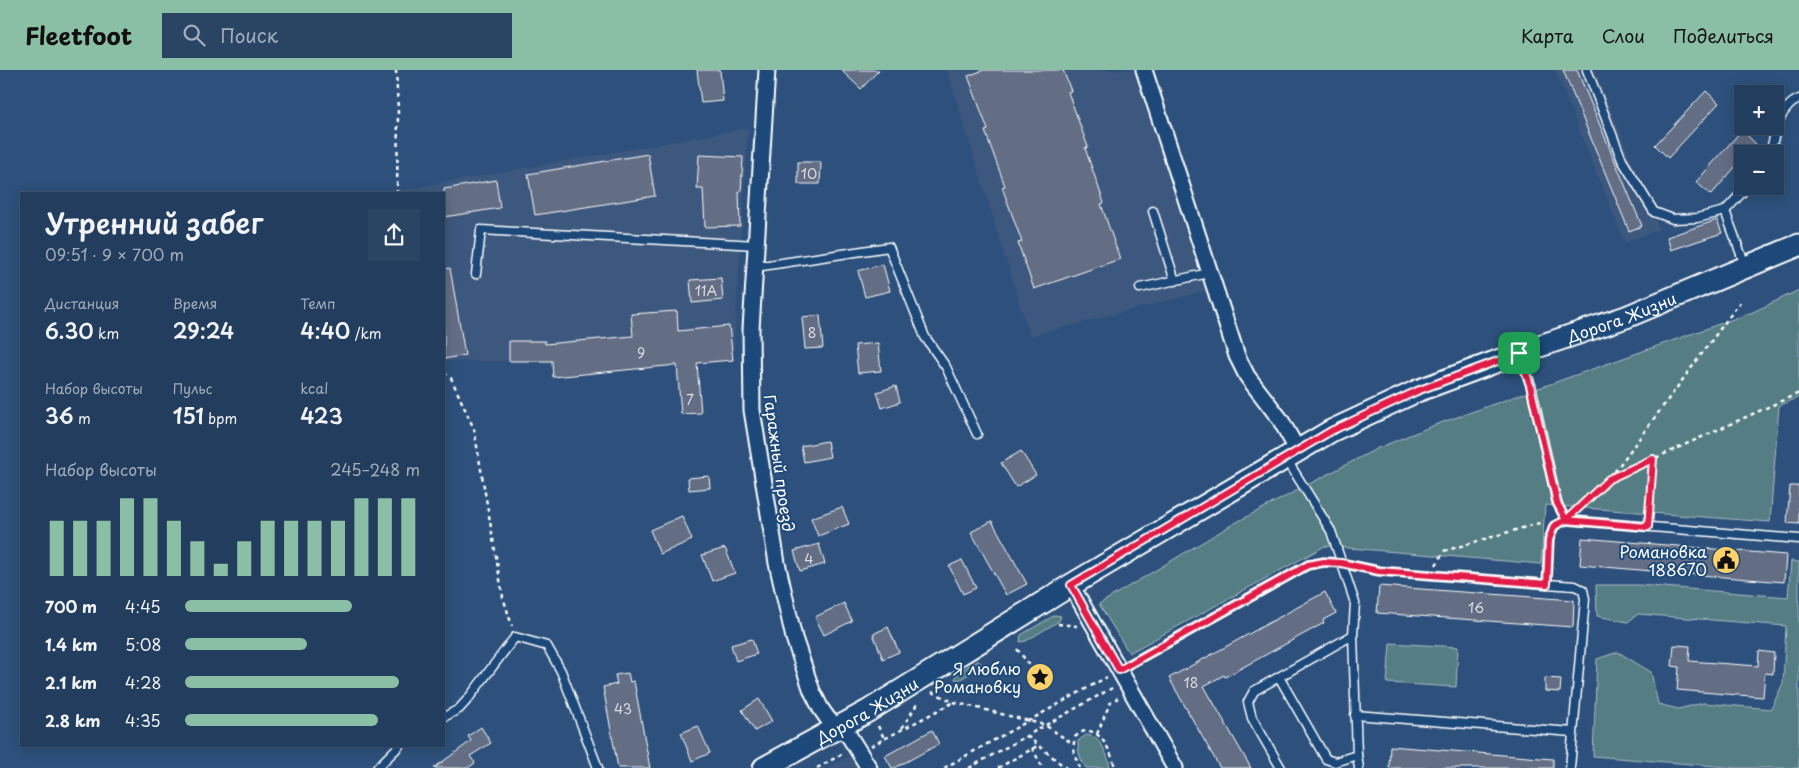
<!DOCTYPE html>
<html lang="ru">
<head>
<meta charset="utf-8">
<style>
	body { margin:0; font-family:"Playpen Sans",sans-serif; background:#2a4463; color:#f1f3f6; height:100vh; display:flex; flex-direction:column; font-size:19px; white-space:nowrap }
	* { box-sizing:border-box; margin:0 }
	p { font-size:16px; color:#a2aebc }
	.icon { flex:none; width:28px; height:28px; fill:none; stroke:currentColor; stroke-width:2; stroke-linecap:round; stroke-linejoin:round }
	.map { position:relative; flex:1; overflow:hidden }
	.details { position:absolute; left:20px; top:122px; width:425px; height:555px; display:flex; flex-direction:column; background:#223d5d; border-radius:0px; box-shadow:0 2px 12px #0003,0 0 0 1px #3f5672 }
	.details>* { flex:none }
	.fabs { position:absolute; left:1734px; top:15px; display:grid; gap:10px }
	.fabs a { display:grid; place-items:center; width:50px; height:50px; border-radius:0px; background:#223d5d; box-shadow:0 2px 12px #0003,0 0 0 1px #3f5672; font-size:25px }
	.pin { position:absolute; display:grid; place-items:center; width:42px; height:42px; color:#fff; margin:-21px; border-radius:10px; box-shadow:0 2px 8px #0006 }
	.round { display:grid; place-items:center; flex:none; width:52px; height:52px; border-radius:0px; background:#2a4463 }
	.overview { display:flex; align-items:center; justify-content:space-between; height:85px; padding:0 25px }
	h1 { font-size:28px; font-weight:600; line-height:38px }
	.metrics { display:grid; grid-template-columns:repeat(3,1fr); gap:8px; height:85px; padding:5px 25px }
	.metrics div { display:grid; align-content:center }
	.metrics b { font-size:21px; font-weight:600 }
	.metrics small { font-size:14px; font-weight:400 }
	.metrics p { font-size:14px }
	.chart { height:140px; padding:10px 25px }
	.chart p { display:flex; justify-content:space-between }
	.chart svg { width:100%; height:90px; margin-top:5px; stroke:#8abfa5; stroke-width:6 }
	ul { padding:0 25px; list-style:none; font-size:16px }
	li { display:grid; grid-template-columns:80px 60px 1fr; align-items:center; height:38px }
	li i { height:12px; border-radius:6px; background:#8abfa5 }
	header { display:flex; align-items:center; gap:30px; box-sizing:border-box; height:70px; padding:0 25px; background:#8abfa5; color:#111 }
	header strong { font-size:24px }
	nav { display:flex; gap:28px; margin-inline-start:auto; font-size:18px }
	.search { width:350px; height:45px; background:#2a4463; display:flex; align-items:center; gap:12px; box-sizing:border-box; padding:0 18px; border-radius:0px; color:#a2aebc; font-size:19px }
	.map>svg:first-child { display:block }
</style>
</head>
<body>
<header>
<strong>Fleetfoot</strong>
<div class="search"><svg class="icon" aria-label="search" viewBox="0 0 24 24"><circle cx="10" cy="10" r="6"/><path d="M15 15l6 6"/></svg>Поиск</div>
<nav><a>Карта</a><a>Слои</a><a>Поделиться</a></nav>
</header>
<div class="map">
<svg width="1799" height="698" viewBox="0 0 1799 698">
	<rect width="100%" height="100%" fill="#2d517c"/>
	<filter id="ink" filterUnits="userSpaceOnUse"><feTurbulence type="fractalNoise" baseFrequency=".02" numOctaves="2"/><feDisplacementMap in="SourceGraphic" scale="10" xChannelSelector="R" yChannelSelector="G"/><feConvolveMatrix kernelMatrix="1 2 1 2 8 2 1 2 1" color-interpolation-filters="sRGB"/></filter>
	<g filter="url(#ink)">
		<!-- built -->
		<g fill="#3e597e">
			<polygon points="947,0 1133,0 1205,221 1030,266"/>
			<polygon points="1555,0 1595,0 1659,159 1625,173"/>
			<polygon points="748,58 733,290 553,307 552,291 444,291 444,124 398,124 397,121"/>
			<polygon points="850,686 857,698 826,698"/>
		</g>
		<!-- green -->
		<g fill="#557d84" stroke="#aabec2">
			<polygon points="1799,220 1799,327 1779,336 1770,452 1545,435 1541,494 1325,476 1129,583 1099,534 1233,454 1378,378 1432,356 1753,242"/>
			<polygon points="1791,491 1799,492 1799,698 1739,698 1593,686 1597,589 1618,582 1651,602 1658,634 1678,639 1703,633 1771,639 1783,613 1786,556 1638,544 1628,552 1597,546 1596,515 1638,515 1788,527"/>
			<polygon points="1055,545 1061,546 1059,551 1026,571 1020,572 1021,565"/>
			<polygon points="1390,573 1458,577 1456,617 1387,613"/>
			<polygon points="978,591 981,593 981,597 959,610 955,609 957,602"/>
			<path d="M1086,665C1101,666 1108,685 1110,698H1086C1080,690 1078,681 1078,671Z"/>
		</g>
		<!-- building -->
		<g fill="#646d84" stroke="#fff">
			<polygon points="697,0 720,0 723,31 701,33"/>
			<polygon points="841,0 879,0 861,19"/>
			<polygon points="984,0 1063,0 1071,21 1068,22 1088,77 1085,78 1104,133 1101,134 1120,189 1034,219 1018,173 1022,172 1002,117 1005,116 985,61 988,60 968,6"/>
			<polygon points="1563,0 1577,0 1642,156 1629,161"/>
			<polygon points="1706,21 1719,33 1668,88 1655,75"/>
			<polygon points="1742,60 1756,74 1747,84 1742,84 1742,89 1711,125 1696,112"/>
			<polygon points="648,84 655,126 535,145 528,104"/>
			<polygon points="699,85 743,87 741,121 739,121 740,156 705,157 703,119 697,119"/>
			<polygon points="798,92 821,92 820,114 798,114"/>
			<polygon points="496,110 500,138 444,147 444,119"/>
			<polygon points="1717,150 1722,163 1671,180 1667,167"/>
			<polygon points="883,194 890,221 865,227 858,201"/>
			<polygon points="450,198 465,285 444,289 444,199"/>
			<polygon points="721,208 723,230 692,233 690,210"/>
			<polygon points="677,241 678,261 729,256 733,290 697,293 701,343 681,344 677,295 553,307 552,291 509,291 509,271 545,271 545,274 633,266 631,244"/>
			<polygon points="820,245 823,278 805,279 802,247"/>
			<polygon points="878,273 881,301 858,303 855,275"/>
			<polygon points="896,316 900,332 882,338 877,322"/>
			<polygon points="827,371 830,387 804,392 801,376"/>
			<polygon points="1021,381 1036,405 1016,417 1001,393"/>
			<polygon points="709,406 710,418 689,420 688,408"/>
			<polygon points="1790,416 1799,416 1799,454 1787,453"/>
			<polygon points="842,437 849,454 818,466 811,448"/>
			<polygon points="682,446 692,470 660,484 650,460"/>
			<polygon points="992,451 1027,514 1006,525 971,462"/>
			<polygon points="1582,468 1786,485 1784,512 1580,495"/>
			<polygon points="819,474 825,494 800,501 794,481"/>
			<polygon points="725,478 735,503 712,511 702,485"/>
			<polygon points="962,490 976,518 963,524 949,496"/>
			<polygon points="1379,516 1574,530 1573,557 1377,543"/>
			<polygon points="1325,522 1336,543 1323,550 1324,553 1225,607 1224,605 1204,616 1251,698 1220,698 1169,608"/>
			<polygon points="844,533 852,551 824,565 815,547"/>
			<polygon points="888,557 899,582 883,589 873,564"/>
			<polygon points="752,569 757,584 736,591 731,575"/>
			<polygon points="1674,575 1690,576 1689,591 1758,596 1759,581 1774,583 1773,604 1765,603 1763,627 1677,620 1679,597 1672,596"/>
			<polygon points="628,603 630,612 634,611 650,698 618,698 603,617 617,614 615,605"/>
			<polygon points="1545,608 1561,609 1560,622 1545,621"/>
			<polygon points="759,629 772,651 755,661 742,640"/>
			<polygon points="698,656 710,683 692,691 681,663"/>
			<polygon points="481,657 491,673 470,686 475,693 468,698 434,698 471,671 468,666"/>
			<polygon points="932,660 939,674 895,698 892,698 885,686"/>
			<polygon points="1390,676 1553,689 1553,698 1389,698"/>
		</g>
		<g fill="none" stroke-linecap="round" stroke-linejoin="round">
			<!-- service casing -->
			<g stroke="#fff" stroke-width="11">
				<g id="service">
					<polyline points="1587,0 1622,90 1654,142 1673,149 1697,148 1725,141 1748,116"/>
					<path d="M1770,84C1775,64 1778,38 1799,29"/>
					<polyline points="1153,141 1175,211"/>
					<polyline points="1725,141 1745,195"/>
					<polyline points="755,197 889,177 925,267 946,297 977,364"/>
					<polyline points="476,204 481,160 757,175"/>
					<polyline points="1140,218 1209,203"/>
					<polyline points="1520,284 1531,315 1557,433 1566,450"/>
					<polyline points="1353,565 1357,685 1359,698"/>
					<polyline points="1119,600 1308,495 1324,492 1341,493 1379,501 1547,514"/>
					<polyline points="1279,607 1326,689 1335,692 1357,685"/>
					<polyline points="1355,645 1572,662"/>
					<polyline points="444,647 459,639 468,629 515,567 547,576 561,601 598,698"/>
					<polyline points="377,698 399,676"/>
					<polyline points="1281,698 1252,648 1248,632 1254,621 1353,565 1355,533 1331,461 1287,390"/>
					<polyline points="1570,698 1585,529 1583,520 1575,516 1547,514 1549,470 1554,456 1566,450 1799,469"/>
				</g>
			</g>
			<!-- minor casing -->
			<g stroke="#fff" stroke-width="19">
				<g id="minor">
					<polyline points="767,0 751,259 752,340 777,493 794,568 812,621 821,639 828,649 849,666 869,698"/>
					<polyline points="1144,0 1237,286 1247,306 1280,349 1298,381"/>
					<polyline points="1071,515 1175,698"/>
				</g>
			</g>
			<!-- secondary casing -->
			<g stroke="#fff" stroke-width="25">
				<g id="secondary">
					<path id="s1" d="M764,698L868,641L1071,515L1331,361L1417,321L1519,283L1626,247L1799,175"/>
				</g>
			</g>
			<!-- path -->
			<g stroke="#fff" stroke-width="2.5" stroke-dasharray="4 4" stroke-linecap="butt">
				<polyline points="396,0 398,40 397,124"/>
				<polyline points="444,303 451,308 474,359 503,527 512,556"/>
				<polyline points="1610,408 1740,232"/>
				<polyline points="1577,440 1609,409 1799,323"/>
				<polyline points="1649,445 1653,389"/>
				<polyline points="1436,495 1444,481 1543,452"/>
				<polyline points="1058,554 1077,556"/>
				<polyline points="1017,579 1036,603"/>
				<polyline points="932,622 954,632 1045,655 1073,674"/>
				<polyline points="878,656 884,668"/>
				<polyline points="902,658 919,631"/>
				<polyline points="1097,664 1110,633 1118,628"/>
				<polyline points="1027,666 1066,698"/>
				<polyline points="871,676 954,632"/>
				<polyline points="1032,678 1043,698"/>
				<polyline points="817,698 844,683"/>
				<polyline points="944,698 1107,607"/>
				<polyline points="969,698 1114,617"/>
				<polyline points="998,698 1039,675"/>
				<path d="M1080,698C1075,688 1072,678 1075,667C1095,647 1112,681 1115,698"/>
			</g>
			<!-- service -->
			<use href="#service" stroke="#1f4a7a" stroke-width="8"/>
			<!-- minor -->
			<use href="#minor" stroke="#1f4a7a" stroke-width="15"/>
			<!-- secondary -->
			<use href="#secondary" stroke="#1f4a7a" stroke-width="21"/>
		</g>
	</g>
	<g fill="none" stroke-linecap="round" stroke-linejoin="round" filter="url(#ink)">
		<!-- route casing -->
		<g stroke="#fff" stroke-width="10">
			<polyline id="route" points="1519,283 1417,321 1331,361 1071,515 1119,600 1308,495 1324,492 1341,493 1379,501 1547,514 1549,470 1554,456 1566,450 1609,409 1653,389 1648,457 1566,450 1557,433 1530,315 1519,283"/>
		</g>
		<!-- route -->
		<use href="#route" stroke="#e11d48" stroke-width="6"/>
	</g>
	<!-- icons -->
	<defs>
		<g id="civic-disc" transform="scale(1.4375)"><circle r="9.5" fill="#ffd166" stroke="#1f4a7a"/><path d="M-.6-6.5H3V-4.5H.6V-3L4-1V1h2V6H-6V1h2V-1L-.6-3ZM-1.2 2.5V6h2.4V2.5Z" fill="#111"/></g>
		<g id="sight-disc" transform="scale(1.4375)"><circle r="9.5" fill="#ffd166" stroke="#1f4a7a"/><path d="M0-6L1.8-2.2L6-1.7L2.9 1.2L3.7 5.4L0 3.3L-3.7 5.4L-2.9 1.2L-6-1.7L-1.8-2.2Z" fill="#111"/></g>
	</defs>
	<g fill-rule="evenodd">
		<use href="#civic-disc" x="1726" y="490"/>
		<use href="#sight-disc" x="1040" y="607"/>
	</g>
	<g text-anchor="middle" dominant-baseline="central" stroke-width="4" stroke-linejoin="round" paint-order="stroke">
		<!-- number labels -->
		<g font-size="14" fill="#d8dae0">
			<text x="809" y="103">10</text>
			<text x="706" y="220">11А</text>
			<text x="812" y="262">8</text>
			<text x="641" y="282">9</text>
			<text x="690" y="329">7</text>
			<text x="809" y="488">4</text>
			<text x="1476" y="537">16</text>
			<text x="1191" y="612">18</text>
			<text x="623" y="638">43</text>
		</g>
		<!-- street labels -->
		<g font-size="16" fill="#fff" stroke="#1f4a7a">
			<text stroke="none"><textPath href="#s1" startOffset="972">Дорога Жизни</textPath></text>
			<text transform="translate(780 393) rotate(82)">Гаражный проезд</text>
			<text stroke="none"><textPath href="#s1" startOffset="118">Дорога Жизни</textPath></text>
		</g>
		<!-- poi labels -->
		<g font-size="16" fill="#fff" stroke="#1f4a7a" text-anchor="end">
			<text x="1707" y="481">Романовка<tspan x="1707" dy="18">188670</tspan></text>
			<text x="1021" y="598">Я люблю<tspan x="1021" dy="18">Романовку</tspan></text>
		</g>
	</g>
</svg>
<div class="fabs">
<a>+</a>
<a>−</a>
</div>
<div class="pin" style="left:1519px;top:283px;background:#1e9e55"><svg class="icon" aria-label="arrive" viewBox="0 0 24 24"><path d="M6 21V4h12l-3 4 3 4H6"/></svg></div>
<section class="details">
<div class="overview"><div><h1>Утренний забег</h1><p>09:51 · 9 × 700 m</p></div><a class="round"><svg class="icon" aria-label="share" viewBox="0 0 24 24"><path d="M12 15V3M7 8l5-5 5 5M5 13v7h14v-7"/></svg></a></div>
<div class="metrics">
<div><p>Дистанция</p><b>6.30<small> km</small></b></div>
<div><p>Время</p><b>29:24</b></div>
<div><p>Темп</p><b>4:40<small> /km</small></b></div>
</div>
<div class="metrics">
<div><p>Набор высоты</p><b>36<small> m</small></b></div>
<div><p>Пульс</p><b>151<small> bpm</small></b></div>
<div><p>kcal</p><b>423</b></div>
</div>
<div class="chart"><p><span>Набор высоты</span>245–248 m</p>
<svg viewBox="0 0 160 44" preserveAspectRatio="none"><path d="M5 44V17M15 44V17M25 44V17M35 44V6M45 44V6M55 44V17M65 44V27M75 44V38M85 44V27M95 44V17M105 44V17M115 44V17M125 44V17M135 44V6M145 44V6M155 44V6"/></svg>
</div>
<ul>
<li><b>700 m</b>4:45<i style="width:71%"></i></li>
<li><b>1.4 km</b>5:08<i style="width:52%"></i></li>
<li><b>2.1 km</b>4:28<i style="width:91%"></i></li>
<li><b>2.8 km</b>4:35<i style="width:82%"></i></li>
</ul>
</section>
</div>
</body>
</html>
